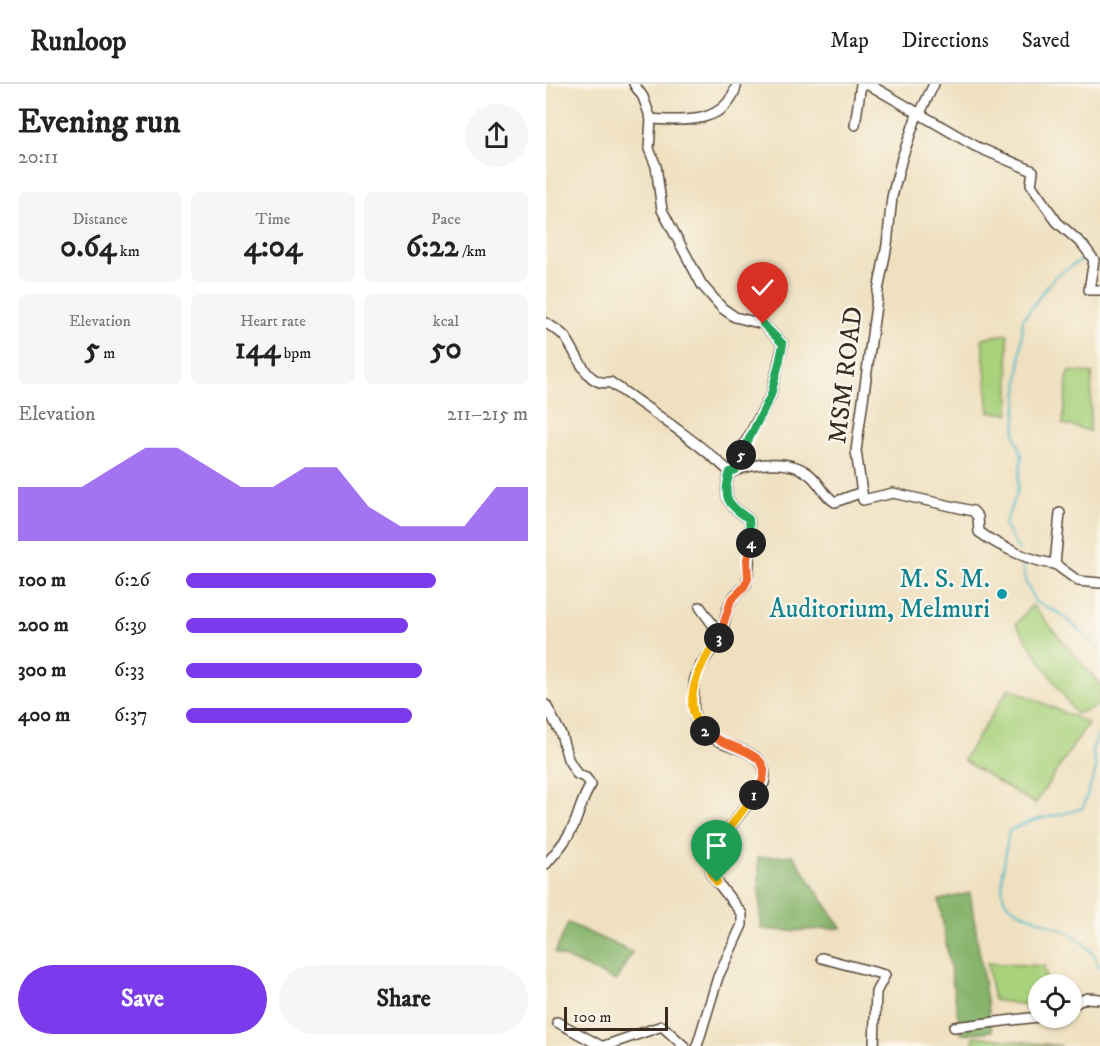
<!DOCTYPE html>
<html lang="en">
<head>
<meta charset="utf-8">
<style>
	body { margin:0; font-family:"IM FELL DW Pica",serif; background:#f6f6f6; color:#222; height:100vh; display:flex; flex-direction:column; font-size:22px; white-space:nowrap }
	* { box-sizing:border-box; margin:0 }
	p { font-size:20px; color:#767676 }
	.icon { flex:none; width:33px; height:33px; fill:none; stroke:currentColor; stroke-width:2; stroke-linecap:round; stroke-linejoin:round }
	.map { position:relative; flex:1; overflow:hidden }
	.panel { display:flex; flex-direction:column; background:#fff; width:546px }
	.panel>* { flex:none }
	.buttons { position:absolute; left:482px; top:890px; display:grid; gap:12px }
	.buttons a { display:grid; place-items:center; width:54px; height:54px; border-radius:50%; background:#fff; box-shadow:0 2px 4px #0004; font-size:30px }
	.scale { position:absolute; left:18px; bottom:15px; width:104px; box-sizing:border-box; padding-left:6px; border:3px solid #3b2a1e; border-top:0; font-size:16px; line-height:21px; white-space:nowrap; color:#3b2a1e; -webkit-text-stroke:4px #fbf7ec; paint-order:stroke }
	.pin { position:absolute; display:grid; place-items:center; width:51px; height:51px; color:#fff; margin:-62px -26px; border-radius:50% 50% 50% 0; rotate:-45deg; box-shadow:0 0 6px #0007 }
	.pin .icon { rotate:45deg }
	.km { position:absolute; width:30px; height:30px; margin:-15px; border-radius:50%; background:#222; color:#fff; font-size:16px; line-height:30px; text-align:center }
	.round { display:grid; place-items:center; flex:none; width:63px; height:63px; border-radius:32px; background:#f6f6f6 }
	.head { display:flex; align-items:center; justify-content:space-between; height:102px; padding:0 18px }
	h1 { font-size:33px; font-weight:700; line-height:45px }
	.figures { display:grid; grid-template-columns:repeat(3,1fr); gap:9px; height:102px; padding:6px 18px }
	.figures div { display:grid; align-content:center; border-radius:9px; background:#f6f6f6; text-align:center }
	.figures b { font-size:30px; font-weight:700 }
	.figures small { font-size:16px; font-weight:400 }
	.figures p { font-size:16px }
	.chart { height:168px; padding:12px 18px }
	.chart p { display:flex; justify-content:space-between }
	.chart svg { width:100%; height:108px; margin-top:6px; fill:#7c3aed; opacity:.7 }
	.button { display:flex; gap:12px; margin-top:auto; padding:12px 18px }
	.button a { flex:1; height:69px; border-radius:36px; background:#7c3aed; color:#fff; font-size:24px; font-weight:700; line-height:69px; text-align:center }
	.button a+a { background:#f6f6f6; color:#222 }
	ul { padding:0 18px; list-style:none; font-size:20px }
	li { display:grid; grid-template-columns:96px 72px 1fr; align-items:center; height:45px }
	li i { height:15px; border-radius:8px; background:#7c3aed }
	header { display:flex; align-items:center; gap:36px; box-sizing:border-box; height:84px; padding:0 30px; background:#fff; border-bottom:2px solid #e0e0e0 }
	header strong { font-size:28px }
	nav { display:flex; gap:33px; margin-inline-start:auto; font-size:21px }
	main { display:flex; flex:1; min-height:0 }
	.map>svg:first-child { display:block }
</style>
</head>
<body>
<header>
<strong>Runloop</strong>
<nav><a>Map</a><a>Directions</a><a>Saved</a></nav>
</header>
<main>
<section class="panel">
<div class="head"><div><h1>Evening run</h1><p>20:11</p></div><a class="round"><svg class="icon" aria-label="share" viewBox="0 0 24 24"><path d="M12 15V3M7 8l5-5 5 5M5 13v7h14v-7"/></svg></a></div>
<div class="figures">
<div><p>Distance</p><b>0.64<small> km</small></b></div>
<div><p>Time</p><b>4:04</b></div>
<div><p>Pace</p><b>6:22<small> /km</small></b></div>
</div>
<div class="figures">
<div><p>Elevation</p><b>5<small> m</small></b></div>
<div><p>Heart rate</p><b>144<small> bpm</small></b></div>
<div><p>kcal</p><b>50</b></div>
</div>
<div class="chart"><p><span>Elevation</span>211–215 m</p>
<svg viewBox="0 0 160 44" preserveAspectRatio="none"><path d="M0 44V22L10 22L20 22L30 14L40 6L50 6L60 14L70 22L80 22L90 14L100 14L110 30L120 38L130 38L140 38L150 22L160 22V44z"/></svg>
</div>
<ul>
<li><b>100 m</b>6:26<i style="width:73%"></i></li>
<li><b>200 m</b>6:39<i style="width:65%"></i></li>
<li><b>300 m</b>6:33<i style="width:69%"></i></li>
<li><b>400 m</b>6:37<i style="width:66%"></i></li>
</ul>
<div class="button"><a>Save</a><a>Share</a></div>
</section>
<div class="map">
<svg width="554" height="962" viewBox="0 0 554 962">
	<rect width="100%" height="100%" fill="#fbf7ec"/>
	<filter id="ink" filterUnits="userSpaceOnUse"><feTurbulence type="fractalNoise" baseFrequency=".0167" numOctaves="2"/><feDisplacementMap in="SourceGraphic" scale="12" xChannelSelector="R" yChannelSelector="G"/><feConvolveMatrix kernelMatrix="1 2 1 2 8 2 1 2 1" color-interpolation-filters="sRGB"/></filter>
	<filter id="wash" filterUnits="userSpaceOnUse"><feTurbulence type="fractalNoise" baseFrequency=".008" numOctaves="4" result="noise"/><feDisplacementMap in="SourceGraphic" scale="24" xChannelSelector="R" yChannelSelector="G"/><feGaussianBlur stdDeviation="1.35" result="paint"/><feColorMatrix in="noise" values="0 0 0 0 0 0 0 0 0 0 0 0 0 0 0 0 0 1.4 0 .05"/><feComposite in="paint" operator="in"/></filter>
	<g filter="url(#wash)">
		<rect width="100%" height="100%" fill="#efe0c0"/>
		<!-- green -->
		<g fill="#a9d27d" stroke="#727e4e" stroke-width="1.5">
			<polygon points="462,250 463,330 443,328 436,254"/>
			<polygon points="522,287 546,289 544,347 517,340"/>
			<polygon points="486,521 554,600 554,621 530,630 470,540"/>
			<polygon points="463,604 542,639 489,720 417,676"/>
			<polygon points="441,879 498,882 501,900 492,900 492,923 448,916"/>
			<polygon points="427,952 516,962 427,962"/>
		</g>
		<!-- forest -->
		<g fill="#86b46c" stroke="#606f45" stroke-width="1.5">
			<polygon points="247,771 295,844 244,847 215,845 212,774"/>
			<polygon points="424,809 446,947 415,950 393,816"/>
			<polygon points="22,839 86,868 70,897 9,869"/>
		</g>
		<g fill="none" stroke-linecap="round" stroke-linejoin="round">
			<!-- stream -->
			<g stroke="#4bb7c7" stroke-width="2">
				<polyline points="473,467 458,441 471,409 476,372 469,350 477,235 509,192 535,176 543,179"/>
				<polyline points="475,475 479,496 489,518 515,530 554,565"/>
				<path d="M554,647L546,666L550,685L537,724C509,734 490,732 463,747C461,762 452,805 459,817C462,821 470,825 474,828C507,844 541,846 554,885"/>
			</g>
		</g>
	</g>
	<g filter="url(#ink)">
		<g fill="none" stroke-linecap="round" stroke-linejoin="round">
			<!-- minor casing -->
			<g stroke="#564536" stroke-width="12">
				<g id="minor">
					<polyline points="88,0 97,13 105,35 103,65 110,82 116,126 156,201 176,224 189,233 217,240 237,260 225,311 199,359 190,386"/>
					<polyline points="322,0 429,62 487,87 485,101 511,138 537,161 548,176 543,206 554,206"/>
					<path d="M372,28L356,74L346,113L341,161L332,207L310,367L317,416L347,409L427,427L432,433L433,448C454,463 484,477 509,480"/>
					<polyline points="374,29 388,0"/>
					<path d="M105,35C141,37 180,40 191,0"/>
					<polyline points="309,41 315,0"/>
					<path d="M0,239C6,243 15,248 19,253C31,268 40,304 64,298C105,327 147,354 184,388C176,414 181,420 203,435C205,446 204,494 199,502C195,507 189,510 186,515C179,525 180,539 175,550C168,568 148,581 148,602C148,615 145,630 153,642C171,669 226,659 218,699L164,769L165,790L196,830V841L172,893L151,962"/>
					<path d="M186,388C208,379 245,374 264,391C275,400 277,411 289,418L316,408"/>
					<polyline points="514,429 509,480 532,497 554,499"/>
					<polyline points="154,523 175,552"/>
					<path d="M0,621L15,650L22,675L31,690L40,694L45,701C36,714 34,727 28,741C21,756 11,767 0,780"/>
					<polyline points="276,874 339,891 330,908 328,962"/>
					<polyline points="525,921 541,914 554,915"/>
					<polyline points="11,938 55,962"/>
					<polyline points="408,943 492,933"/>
					<polyline points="58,962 116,942 138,962"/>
				</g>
			</g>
			<!-- minor -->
			<use href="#minor" stroke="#fff" stroke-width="9"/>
		</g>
	</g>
	<g fill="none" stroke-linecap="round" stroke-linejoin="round" filter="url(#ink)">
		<!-- split-1 casing -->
		<g stroke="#fff" stroke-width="12">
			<polyline id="split-1" points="171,798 165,790 164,770 208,711"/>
		</g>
		<!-- split-2 casing -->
		<g stroke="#fff" stroke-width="12">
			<path id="split-2" d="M159,647C183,669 242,666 208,711"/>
		</g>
		<!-- split-3 casing -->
		<g stroke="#fff" stroke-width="12">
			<path id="split-3" d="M159,647C131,623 155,576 173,554"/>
		</g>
		<!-- split-4 casing -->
		<g stroke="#fff" stroke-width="12">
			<polyline id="split-4" points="173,554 185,516 198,503 202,495 201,475 205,459"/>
		</g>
		<!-- split-5 casing -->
		<g stroke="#fff" stroke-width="12">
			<path id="split-5" d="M195,371L190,386L184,388C176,414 181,420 203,435L205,459"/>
		</g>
		<!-- split-6 casing -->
		<g stroke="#fff" stroke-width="12">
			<polyline id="split-6" points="195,371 225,311 234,275"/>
		</g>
		<!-- split-7 casing -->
		<g stroke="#fff" stroke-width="12">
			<polyline id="split-7" points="217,240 237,260 234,275"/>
		</g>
		<!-- split-1 -->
		<use href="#split-1" stroke="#f5b400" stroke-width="8"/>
		<!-- split-2 -->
		<use href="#split-2" stroke="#f0652b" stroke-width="8"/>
		<!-- split-3 -->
		<use href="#split-3" stroke="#f5b400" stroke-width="8"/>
		<!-- split-4 -->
		<use href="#split-4" stroke="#f0652b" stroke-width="8"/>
		<!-- split-5 -->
		<use href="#split-5" stroke="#22a559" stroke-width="8"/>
		<!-- split-6 -->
		<use href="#split-6" stroke="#22a559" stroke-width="8"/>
		<!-- split-7 -->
		<use href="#split-7" stroke="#22a559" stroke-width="8"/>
	</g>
	<!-- markers -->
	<circle fill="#0f9aa8" stroke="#fbf7ec" stroke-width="2" cx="456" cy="510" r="6"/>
	<g text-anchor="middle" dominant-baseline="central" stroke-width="4.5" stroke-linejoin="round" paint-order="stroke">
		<!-- street labels -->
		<g font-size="26" fill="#3b2a1e" stroke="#fbf7ec">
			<text transform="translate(300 291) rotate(-83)">MSM ROAD</text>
		</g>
		<!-- culture labels -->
		<g font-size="26" fill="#0d838f" stroke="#fbf7ec" text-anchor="end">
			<text x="444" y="495">M. S. M.<tspan x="444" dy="30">Auditorium, Melmuri</tspan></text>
		</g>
	</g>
</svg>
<div class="buttons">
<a><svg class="icon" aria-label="locate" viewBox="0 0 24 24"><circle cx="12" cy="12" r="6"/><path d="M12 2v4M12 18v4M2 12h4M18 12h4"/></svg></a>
</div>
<div class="scale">100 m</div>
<div class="pin" style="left:171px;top:798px;background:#1e9e55"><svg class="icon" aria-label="arrive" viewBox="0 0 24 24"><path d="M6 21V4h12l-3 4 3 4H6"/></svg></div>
<div class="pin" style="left:217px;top:240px;background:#d93025"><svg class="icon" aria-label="check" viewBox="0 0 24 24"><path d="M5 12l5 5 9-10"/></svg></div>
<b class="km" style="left:208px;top:711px">1</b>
<b class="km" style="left:159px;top:647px">2</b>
<b class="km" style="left:173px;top:554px">3</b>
<b class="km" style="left:205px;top:459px">4</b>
<b class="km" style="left:195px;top:371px">5</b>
</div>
</main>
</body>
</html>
